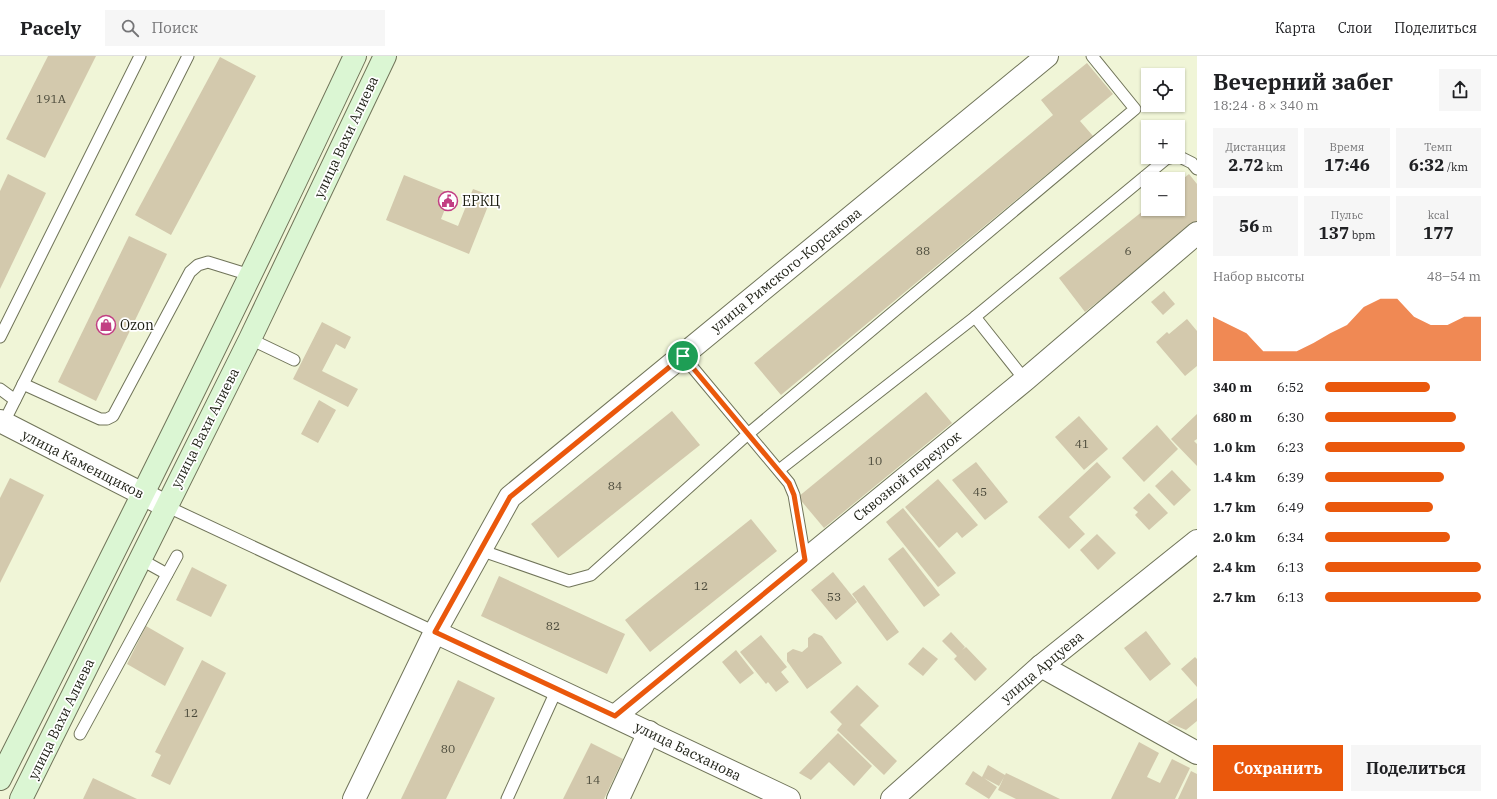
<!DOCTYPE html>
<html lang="ru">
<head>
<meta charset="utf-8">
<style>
	body { margin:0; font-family:"IBM Plex Serif",serif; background:#f6f6f6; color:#202124; height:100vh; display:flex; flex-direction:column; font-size:15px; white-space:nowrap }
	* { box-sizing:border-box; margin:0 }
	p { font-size:13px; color:#757577 }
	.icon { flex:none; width:22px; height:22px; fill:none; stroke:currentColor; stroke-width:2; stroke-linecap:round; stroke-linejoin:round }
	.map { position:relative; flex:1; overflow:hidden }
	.details { display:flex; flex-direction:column; background:#fff; width:300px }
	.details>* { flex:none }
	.fabs { position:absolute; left:1141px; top:12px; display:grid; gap:8px }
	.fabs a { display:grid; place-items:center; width:44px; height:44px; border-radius:0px; background:#fff; box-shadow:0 1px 3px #0004; font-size:20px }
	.pin { position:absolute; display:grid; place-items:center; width:34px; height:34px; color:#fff; margin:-17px; border:2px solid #fff; border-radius:50%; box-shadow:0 1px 4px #0007 }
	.round { display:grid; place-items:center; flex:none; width:42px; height:42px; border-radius:0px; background:#f6f6f6 }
	.overview { display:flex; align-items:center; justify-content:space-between; height:68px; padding:0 16px }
	h1 { font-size:22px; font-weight:700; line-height:30px }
	.figures { display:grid; grid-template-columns:repeat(3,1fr); gap:6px; height:68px; padding:4px 16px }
	.figures div { display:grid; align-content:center; border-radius:0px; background:#f6f6f6; text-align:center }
	.figures b { font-size:17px; font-weight:700 }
	.figures small { font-size:11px; font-weight:400 }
	.figures p { font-size:11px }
	.chart { height:112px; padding:8px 16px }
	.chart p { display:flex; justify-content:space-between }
	.chart svg { width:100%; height:72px; margin-top:4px; fill:#ea580c; opacity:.7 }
	.primary-button { display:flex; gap:8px; margin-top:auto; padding:8px 16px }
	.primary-button a { flex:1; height:46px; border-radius:0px; background:#ea580c; color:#fff; font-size:16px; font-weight:700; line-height:46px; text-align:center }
	.primary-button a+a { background:#f6f6f6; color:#202124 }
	ul { padding:0 16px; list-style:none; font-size:13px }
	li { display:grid; grid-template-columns:64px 48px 1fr; align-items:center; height:30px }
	li i { height:10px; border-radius:5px; background:#ea580c }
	header { display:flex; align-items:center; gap:24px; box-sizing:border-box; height:56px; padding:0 20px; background:#fff; border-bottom:1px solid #e0e0e0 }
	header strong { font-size:19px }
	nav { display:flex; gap:22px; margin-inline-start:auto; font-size:14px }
	.search { width:280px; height:36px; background:#f6f6f6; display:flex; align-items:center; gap:10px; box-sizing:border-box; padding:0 14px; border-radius:0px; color:#757577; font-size:15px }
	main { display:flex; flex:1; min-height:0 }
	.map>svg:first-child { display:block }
</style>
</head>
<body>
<header>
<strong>Pacely</strong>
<div class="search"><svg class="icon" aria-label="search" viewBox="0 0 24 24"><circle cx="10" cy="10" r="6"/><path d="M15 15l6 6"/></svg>Поиск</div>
<nav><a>Карта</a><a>Слои</a><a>Поделиться</a></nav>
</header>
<main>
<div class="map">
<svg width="1197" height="743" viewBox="0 0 1197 743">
	<rect width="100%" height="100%" fill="#f0f5d7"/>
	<!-- building -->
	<g fill="#d3c9ad">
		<polygon points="48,0 96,0 45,102 6,83"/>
		<polygon points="220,1 256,20 171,179 135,159"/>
		<polygon points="1087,7 1113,38 1080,65 1093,80 781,339 754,307 1053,59 1041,44"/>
		<polygon points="8,118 46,137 0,233 0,135"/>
		<polygon points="1189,118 1197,128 1197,166 1085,256 1059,222 1148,151 1148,153 1178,153 1178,127"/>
		<polygon points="404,119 451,138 441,163 458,170 473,133 492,140 469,198 386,164"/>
		<polygon points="129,180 167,198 96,345 58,326"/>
		<polygon points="1164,235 1175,248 1163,259 1151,246"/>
		<polygon points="1187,263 1197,275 1197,310 1185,320 1156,286 1167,276 1169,278"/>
		<polygon points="322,266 351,281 345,293 336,288 322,315 358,333 348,351 293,323"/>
		<polygon points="926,336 952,367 824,472 798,441"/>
		<polygon points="319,344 336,354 318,387 301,378"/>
		<polygon points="672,355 700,389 558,502 531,468"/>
		<polygon points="1197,358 1197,383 1194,385 1197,388 1197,410 1171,383"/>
		<polygon points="1079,360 1108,393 1084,414 1055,381"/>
		<polygon points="1157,369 1178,393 1144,426 1122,402"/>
		<polygon points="976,406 1008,446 985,464 952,424"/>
		<polygon points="1097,406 1111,421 1069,461 1085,478 1069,493 1038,461"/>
		<polygon points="1172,414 1191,434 1174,450 1155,430"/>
		<polygon points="10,422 44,439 0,527 0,442"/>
		<polygon points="938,423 978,469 962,482 957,476 939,492 905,451"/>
		<polygon points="1149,437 1168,457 1149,474 1135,459 1138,456 1133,452"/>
		<polygon points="903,452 956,517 938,531 886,466"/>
		<polygon points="751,463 777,495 650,596 625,564"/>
		<polygon points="1097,478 1116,497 1098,514 1080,494"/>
		<polygon points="903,491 940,539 924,551 888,503"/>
		<polygon points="192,511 227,529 211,561 176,544"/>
		<polygon points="833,516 857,546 836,564 811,534"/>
		<polygon points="499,520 625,578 607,618 481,560"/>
		<polygon points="864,529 899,576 887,585 852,538"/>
		<polygon points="146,570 184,592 165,630 127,608"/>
		<polygon points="1146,575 1171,608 1150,625 1124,592"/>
		<polygon points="951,576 965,591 962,594 966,591 987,613 975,625 954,603 957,600 942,585"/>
		<polygon points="814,577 822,580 842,607 807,633 787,605 787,597 793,593 802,596 808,591 808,582"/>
		<polygon points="761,579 787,611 781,616 789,626 776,636 768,626 766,628 740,596"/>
		<polygon points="923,591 938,603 923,620 908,608"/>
		<polygon points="736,594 754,617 740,628 722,606"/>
		<polygon points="1195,601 1197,603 1197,631 1181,613"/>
		<polygon points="202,604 226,617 170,729 151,720 161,699 155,696"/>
		<polygon points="458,624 495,642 446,743 401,743"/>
		<polygon points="857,629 879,650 860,669 897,705 884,719 837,674 842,668 830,656"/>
		<polygon points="1197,642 1197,665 1186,674 1167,666"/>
		<polygon points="838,677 872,710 854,730 829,706 811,724 799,717"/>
		<polygon points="1139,686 1159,697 1147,721 1160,727 1172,703 1190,712 1175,743 1111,743"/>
		<polygon points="591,687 623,703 604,743 563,743"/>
		<polygon points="988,709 1005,719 1006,717 1060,743 1016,743 998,734 1004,721 999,730 984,722 997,731 989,743 965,728 973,715 982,721"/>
		<polygon points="1191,715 1197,718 1197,743 1178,743"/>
		<polygon points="93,722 137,743 83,743"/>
	</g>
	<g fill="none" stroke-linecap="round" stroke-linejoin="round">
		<!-- service casing -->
		<g stroke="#707459" stroke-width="13">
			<g id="service">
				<polyline points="1178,100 1192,107 1197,113"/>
				<polyline points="975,261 1025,324"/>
				<polyline points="0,281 140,0"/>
				<polyline points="250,283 294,304"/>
				<polyline points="683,300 789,427 794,439 805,503"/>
				<polyline points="23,328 100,363 107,363 113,360 190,216 198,209 208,206 250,219"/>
				<polyline points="0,333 15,344"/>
				<polyline points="2,370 188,0"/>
				<polyline points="779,414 975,261 1166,103 1174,101"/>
				<polyline points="166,450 435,576"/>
				<polyline points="480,494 569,525 591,519 748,378 1135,53 1092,0"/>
				<polyline points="140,503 167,518"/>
				<polyline points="80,678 177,500"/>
				<polyline points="507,743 557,633"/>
			</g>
		</g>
		<!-- minor casing -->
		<g stroke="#707459" stroke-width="24">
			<g id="minor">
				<polyline points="0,365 166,450"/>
				<polyline points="435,576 789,743"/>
				<polyline points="1041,610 1197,697"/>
				<polyline points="615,660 1025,324 1197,177"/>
				<polyline points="354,743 435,576 510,441 1047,0"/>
				<polyline points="618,743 649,676"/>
				<polyline points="892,743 1041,610 1197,485"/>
			</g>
		</g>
		<!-- secondary casing -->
		<g stroke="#707459" stroke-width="24">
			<g id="secondary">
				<path d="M0,723C121,483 241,243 355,0"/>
				<polyline points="21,743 250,283 385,0"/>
			</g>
		</g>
		<!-- service -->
		<use href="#service" stroke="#fff" stroke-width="11"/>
		<!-- minor -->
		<use href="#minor" stroke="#fff" stroke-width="22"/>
		<!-- secondary -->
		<use href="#secondary" stroke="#dbf6d3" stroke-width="22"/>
	</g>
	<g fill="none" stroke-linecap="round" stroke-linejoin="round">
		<!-- route casing -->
		<g stroke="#fff" stroke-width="8">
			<polygon id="route" points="683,300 789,427 794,439 805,504 615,660 435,576 510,441"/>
		</g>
		<!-- route -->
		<use href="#route" stroke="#ea580c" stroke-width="5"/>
	</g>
	<!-- icons -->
	<defs>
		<g id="civic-ring" transform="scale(1)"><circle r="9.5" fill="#fff" stroke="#c23e83" stroke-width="1.5"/><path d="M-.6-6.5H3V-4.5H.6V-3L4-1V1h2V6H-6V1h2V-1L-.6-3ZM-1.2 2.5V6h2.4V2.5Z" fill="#c23e83"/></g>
		<g id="shop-ring" transform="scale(1)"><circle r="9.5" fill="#fff" stroke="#c23e83" stroke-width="1.5"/><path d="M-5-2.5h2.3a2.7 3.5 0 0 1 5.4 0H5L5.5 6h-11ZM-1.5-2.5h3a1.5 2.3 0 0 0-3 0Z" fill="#c23e83"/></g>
	</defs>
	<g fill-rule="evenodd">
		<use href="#civic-ring" x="448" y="145"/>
		<use href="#shop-ring" x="106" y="269"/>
	</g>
	<g text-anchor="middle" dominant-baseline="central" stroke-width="3.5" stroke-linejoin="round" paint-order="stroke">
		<!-- number labels -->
		<g font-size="12" fill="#4a493a">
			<text x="51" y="42">191А</text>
			<text x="923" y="194">88</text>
			<text x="1128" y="194">6</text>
			<text x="1082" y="387">41</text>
			<text x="875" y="404">10</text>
			<text x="615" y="429">84</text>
			<text x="980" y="435">45</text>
			<text x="701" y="529">12</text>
			<text x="834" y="540">53</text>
			<text x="553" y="569">82</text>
			<text x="191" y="656">12</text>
			<text x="448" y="692">80</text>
			<text x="593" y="723">14</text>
		</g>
		<!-- street labels -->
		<g font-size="14" fill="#1c1e13" stroke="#fff">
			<text transform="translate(346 81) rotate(-65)">улица Вахи Алиева</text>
			<text transform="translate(786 214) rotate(-39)">улица Римского-Корсакова</text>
			<text transform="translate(205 372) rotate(-63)">улица Вахи Алиева</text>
			<text transform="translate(83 408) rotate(27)">улица Каменщиков</text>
			<text transform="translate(907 420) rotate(-39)">Сквозной переулок</text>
			<text transform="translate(1042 611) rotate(-40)">улица Арцуева</text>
			<text transform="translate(61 663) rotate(-64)">улица Вахи Алиева</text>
			<text transform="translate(688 695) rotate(26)">улица Басханова</text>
		</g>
		<!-- poi labels -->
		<g font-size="14" fill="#1c1e13" stroke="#fff" text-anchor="start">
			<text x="462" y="145">ЕРКЦ</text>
			<text x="120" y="269">Ozon</text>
		</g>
	</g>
</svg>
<div class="fabs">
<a><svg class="icon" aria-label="locate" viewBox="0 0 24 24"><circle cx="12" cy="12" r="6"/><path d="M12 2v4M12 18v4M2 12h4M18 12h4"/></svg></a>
<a>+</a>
<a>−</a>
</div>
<div class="pin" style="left:683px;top:300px;background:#1e9e55"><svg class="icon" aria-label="arrive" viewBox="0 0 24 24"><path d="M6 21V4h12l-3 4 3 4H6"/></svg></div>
</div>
<section class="details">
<div class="overview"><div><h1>Вечерний забег</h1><p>18:24 · 8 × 340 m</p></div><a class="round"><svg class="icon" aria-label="share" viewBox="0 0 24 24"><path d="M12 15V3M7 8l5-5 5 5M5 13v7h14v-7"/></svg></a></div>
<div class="figures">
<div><p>Дистанция</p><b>2.72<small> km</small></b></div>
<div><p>Время</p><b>17:46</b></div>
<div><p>Темп</p><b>6:32<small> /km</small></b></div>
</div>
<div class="figures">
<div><b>56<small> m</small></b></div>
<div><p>Пульс</p><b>137<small> bpm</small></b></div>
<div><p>kcal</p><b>177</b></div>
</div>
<div class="chart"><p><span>Набор высоты</span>48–54 m</p>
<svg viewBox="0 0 160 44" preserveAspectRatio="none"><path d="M0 44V17L10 22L20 27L30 38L40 38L50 38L60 33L70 27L80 22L90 11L100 6L110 6L120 17L130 22L140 22L150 17L160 17V44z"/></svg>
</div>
<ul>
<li><b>340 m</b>6:52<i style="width:67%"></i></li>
<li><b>680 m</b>6:30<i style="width:84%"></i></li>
<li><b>1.0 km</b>6:23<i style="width:90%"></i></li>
<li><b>1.4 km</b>6:39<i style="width:76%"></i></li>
<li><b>1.7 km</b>6:49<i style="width:69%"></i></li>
<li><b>2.0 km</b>6:34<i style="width:80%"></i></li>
<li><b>2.4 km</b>6:13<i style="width:100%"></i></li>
<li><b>2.7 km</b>6:13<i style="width:100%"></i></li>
</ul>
<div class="primary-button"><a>Сохранить</a><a>Поделиться</a></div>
</section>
</main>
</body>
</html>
